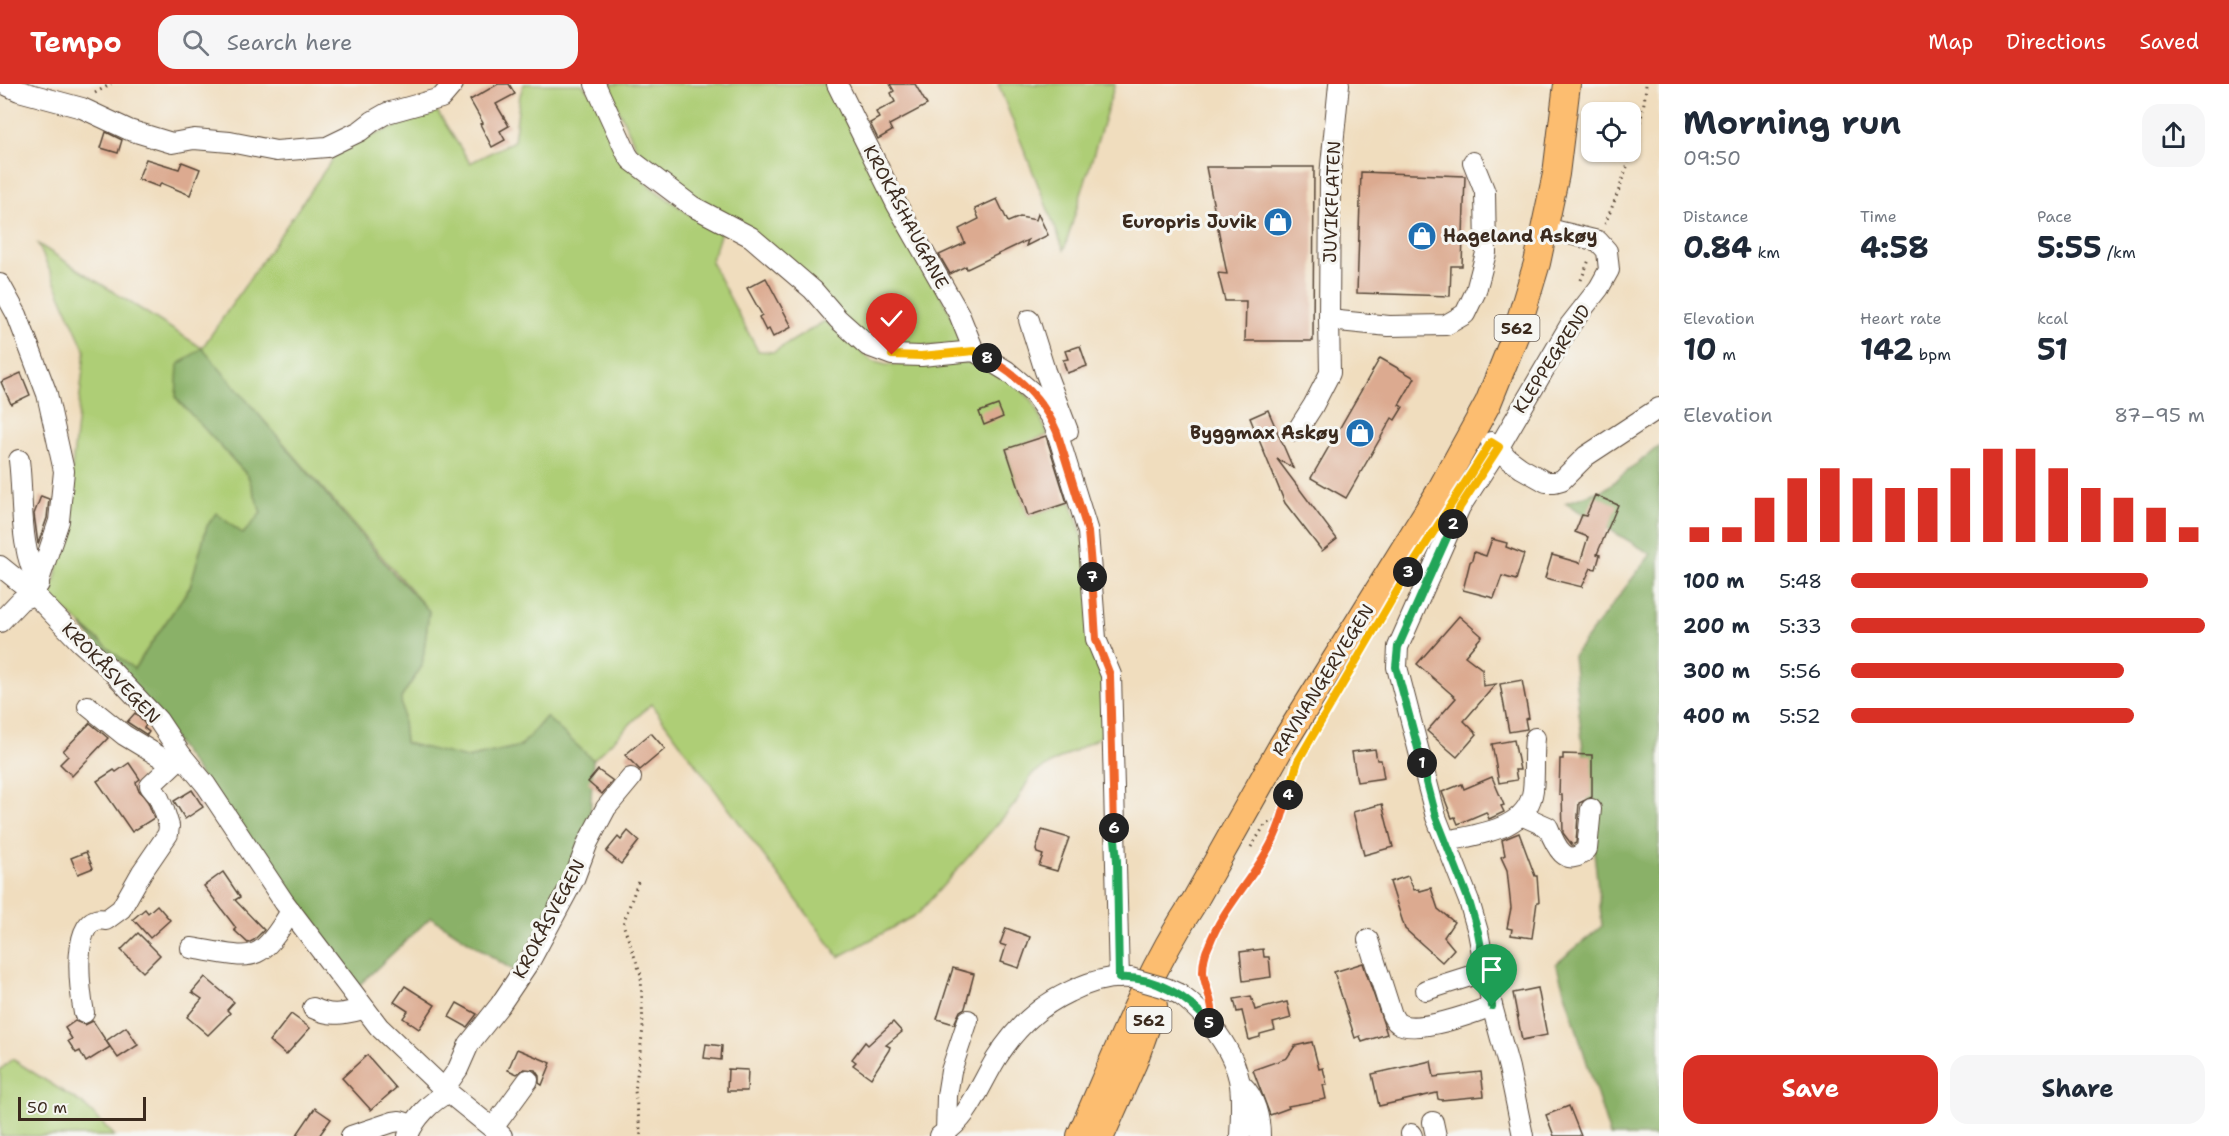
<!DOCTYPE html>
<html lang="en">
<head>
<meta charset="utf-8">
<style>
	body { margin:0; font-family:"Shantell Sans",sans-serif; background:#f6f6f7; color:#1f2937; height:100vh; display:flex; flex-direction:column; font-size:22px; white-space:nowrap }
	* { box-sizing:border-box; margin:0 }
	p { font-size:20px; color:#747a83 }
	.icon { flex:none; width:33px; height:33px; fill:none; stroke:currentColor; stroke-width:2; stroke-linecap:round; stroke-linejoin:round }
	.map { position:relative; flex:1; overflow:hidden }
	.panel { display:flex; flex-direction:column; background:#fff; width:570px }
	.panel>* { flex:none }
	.buttons { position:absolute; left:1581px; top:18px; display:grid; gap:12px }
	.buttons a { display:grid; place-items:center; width:60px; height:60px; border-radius:12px; background:#fff; box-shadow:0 2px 4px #0004; font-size:30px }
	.scale { position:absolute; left:18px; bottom:15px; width:128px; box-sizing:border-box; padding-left:6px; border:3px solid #3b2a1e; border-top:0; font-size:16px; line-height:21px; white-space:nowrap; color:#3b2a1e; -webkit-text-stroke:4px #f6f6f2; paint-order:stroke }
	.pin { position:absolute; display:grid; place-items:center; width:51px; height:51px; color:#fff; margin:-62px -26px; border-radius:50% 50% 50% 0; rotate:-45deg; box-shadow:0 0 6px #0007 }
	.pin .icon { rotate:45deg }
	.km { position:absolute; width:30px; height:30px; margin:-15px; border-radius:50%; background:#222; color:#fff; font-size:16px; line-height:30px; text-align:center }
	.round { display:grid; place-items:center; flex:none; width:63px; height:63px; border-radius:18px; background:#f6f6f7 }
	.head { display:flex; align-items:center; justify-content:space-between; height:102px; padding:0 24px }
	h1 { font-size:33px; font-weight:700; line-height:45px }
	.figures { display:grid; grid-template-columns:repeat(3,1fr); gap:9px; height:102px; padding:6px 24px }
	.figures div { display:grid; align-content:center }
	.figures b { font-size:30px; font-weight:700 }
	.figures small { font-size:16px; font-weight:400 }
	.figures p { font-size:16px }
	.chart { height:168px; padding:12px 24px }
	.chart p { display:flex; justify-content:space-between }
	.chart svg { width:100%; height:108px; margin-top:6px; stroke:#d93025; stroke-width:6 }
	.primary-button { display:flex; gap:12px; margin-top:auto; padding:12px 24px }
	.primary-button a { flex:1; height:69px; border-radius:18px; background:#d93025; color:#fff; font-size:24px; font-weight:700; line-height:69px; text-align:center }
	.primary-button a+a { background:#f6f6f7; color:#1f2937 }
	ul { padding:0 24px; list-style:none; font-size:20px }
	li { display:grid; grid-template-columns:96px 72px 1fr; align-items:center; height:45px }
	li i { height:15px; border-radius:8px; background:#d93025 }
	header { display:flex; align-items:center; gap:36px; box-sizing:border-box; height:84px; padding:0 30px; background:#d93025; color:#fff }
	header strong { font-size:28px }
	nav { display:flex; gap:33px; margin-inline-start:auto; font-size:21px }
	.search { width:420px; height:54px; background:#f6f6f7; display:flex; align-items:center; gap:15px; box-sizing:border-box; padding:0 21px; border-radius:18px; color:#747a83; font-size:22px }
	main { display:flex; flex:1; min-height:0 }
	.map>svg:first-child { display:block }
</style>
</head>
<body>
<header>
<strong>Tempo</strong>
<div class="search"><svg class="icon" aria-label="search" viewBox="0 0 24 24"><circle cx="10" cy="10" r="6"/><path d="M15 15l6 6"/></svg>Search here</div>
<nav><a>Map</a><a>Directions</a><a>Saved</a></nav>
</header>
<main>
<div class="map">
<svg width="1659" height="1052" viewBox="0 0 1659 1052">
	<rect width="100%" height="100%" fill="#f6f6f2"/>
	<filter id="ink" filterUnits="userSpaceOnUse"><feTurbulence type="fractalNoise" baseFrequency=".0167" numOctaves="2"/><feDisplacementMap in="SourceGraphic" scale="12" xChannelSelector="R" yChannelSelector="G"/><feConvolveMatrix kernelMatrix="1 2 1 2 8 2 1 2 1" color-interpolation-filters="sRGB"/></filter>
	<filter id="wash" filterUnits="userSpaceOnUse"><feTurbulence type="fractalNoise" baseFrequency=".008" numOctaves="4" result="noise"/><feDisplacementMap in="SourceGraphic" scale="24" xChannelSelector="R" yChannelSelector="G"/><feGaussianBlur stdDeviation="1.35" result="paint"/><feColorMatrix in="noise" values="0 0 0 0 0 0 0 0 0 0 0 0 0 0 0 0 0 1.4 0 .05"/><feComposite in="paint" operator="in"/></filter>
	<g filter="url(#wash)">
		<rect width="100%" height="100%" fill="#f0ddbe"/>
		<!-- green -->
		<g fill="#aece76" stroke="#747c4a" stroke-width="1.5">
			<polygon points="524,0 582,0 596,15 633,86 648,101 688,129 721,148 711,178 758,267 774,268 825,237 872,277 886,281 970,278 1002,289 1032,316 1048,351 1006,366 1028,432 1071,418 1089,472 1106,591 1109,648 1032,690 1015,720 918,830 839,873 651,620 593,676 546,633 521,662 466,674 405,659 401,614 422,582 429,527 202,265 176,314 248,392 262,429 243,450 216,430 207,442 190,503 133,586 50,513 63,465 85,267 38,160 202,264 340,64 437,27 470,79 514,57 520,11"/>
			<polygon points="603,0 827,0 967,260 882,265 704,125 637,65 610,7"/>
			<polygon points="998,0 1115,0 1064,166"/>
			<polygon points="12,975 83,1020 115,1052 0,1052 0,986"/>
		</g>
		<!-- forest -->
		<g fill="#8ab167" stroke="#626e42" stroke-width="1.5">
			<polygon points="202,264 394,490 429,527 422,582 401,614 405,659 467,674 521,662 546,633 593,676 589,756 514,887 431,833 356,904 143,613 81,542 134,585 190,503 207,442 216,429 243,450 261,429 248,392 176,314 178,281"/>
			<polygon points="1659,362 1659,1052 1610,1052 1556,880 1602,842 1573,572 1651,470 1565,419 1605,405"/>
		</g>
		<g id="blocks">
			<!-- building -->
			<g fill="#dcaa90">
				<polygon points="498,0 509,0 515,10 496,20 509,42 500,47 505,56 492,63 480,40 483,39 470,16"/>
				<polygon points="890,0 915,0 927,21 889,41 892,47 878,55 870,39 879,34 876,28 895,18 891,9 894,7"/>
				<polygon points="106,48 122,56 118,69 101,64"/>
				<polygon points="146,75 179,85 182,78 200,85 190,111 161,99 159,103 138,95"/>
				<polygon points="1206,83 1314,83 1313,257 1245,257 1246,217 1225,217 1218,189 1227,190"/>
				<polygon points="1361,88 1465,92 1462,182 1451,182 1450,212 1357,209"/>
				<polygon points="997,115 1008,138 1020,133 1036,136 1038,130 1048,151 1026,162 1028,156 967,185 966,182 950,190 939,171 965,159 959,145 979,135 975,125"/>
				<polygon points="766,194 792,243 773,253 769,245 766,247 759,233 762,231 747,204"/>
				<polygon points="1080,262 1087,282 1067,289 1063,276 1068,275 1065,267"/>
				<polygon points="1380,274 1415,294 1399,321 1403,323 1395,336 1392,334 1346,414 1311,394"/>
				<polygon points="21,289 30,311 11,320 1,298"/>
				<polygon points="998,321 1003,333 984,341 979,328"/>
				<polygon points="1268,326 1293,384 1277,375 1337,455 1322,467 1285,419 1250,334"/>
				<polygon points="1046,352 1067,419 1028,432 1006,365"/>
				<polygon points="1595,411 1618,421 1597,470 1600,471 1596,485 1591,484 1582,503 1545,494 1552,471 1580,479 1588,453 1575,448 1582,431 1586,432"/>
				<polygon points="41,412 49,415 47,434 38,460 34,430"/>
				<polygon points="1492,455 1507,459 1506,463 1524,470 1516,496 1502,492 1494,514 1463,506 1470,478 1472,476 1474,468 1486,472"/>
				<polygon points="1459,532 1482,552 1465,572 1482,585 1483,602 1496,600 1464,637 1477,650 1457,673 1427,647 1456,614 1417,580"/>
				<polygon points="1522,596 1529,634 1525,635 1527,645 1509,648 1500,600"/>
				<polygon points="135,629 146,641 144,644 149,648 147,651 127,638"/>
				<polygon points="90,639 108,654 72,692 60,680 68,672 63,667"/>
				<polygon points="651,649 665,665 640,686 625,671"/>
				<polygon points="1514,656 1520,686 1515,686 1517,696 1499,699 1492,660"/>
				<polygon points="1375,665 1377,676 1381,676 1384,694 1357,698 1352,668"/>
				<polygon points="1563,670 1592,671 1592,713 1579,719 1576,759 1572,761 1563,749 1562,711 1559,711 1560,675 1563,675"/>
				<polygon points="129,679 140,695 136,698 138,705 148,718 154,734 132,748 97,697 114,686 116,688"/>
				<polygon points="598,686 613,697 602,710 588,698"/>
				<polygon points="1492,693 1504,721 1501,722 1504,728 1489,735 1486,728 1458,740 1455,733 1452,734 1442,708 1462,700 1464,705"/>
				<polygon points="192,706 203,723 185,735 174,717"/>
				<polygon points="1382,720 1393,763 1364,771 1353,728"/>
				<polygon points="1042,746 1069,754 1057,787 1039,782 1043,771 1037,769 1036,766"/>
				<polygon points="628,747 639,757 621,780 606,768 618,753 621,756"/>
				<polygon points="1519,749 1535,792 1537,792 1539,818 1537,818 1532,854 1511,851 1512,845 1507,844 1511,824 1507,786 1501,773 1505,771 1502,756"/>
				<polygon points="86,768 93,784 78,790 71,774"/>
				<polygon points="223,788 240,813 235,816 264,846 254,856 248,859 234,846 236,844 204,802"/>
				<polygon points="1408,792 1414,806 1419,805 1420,807 1431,804 1438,825 1454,838 1444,853 1454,865 1442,878 1405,845 1390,798"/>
				<polygon points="157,821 170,836 150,854 133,835 145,825 148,829"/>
				<polygon points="1006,844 1030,853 1019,884 1001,878 1006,862 1000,860"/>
				<polygon points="138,849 160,871 143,888 121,866"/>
				<polygon points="1263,865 1264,873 1269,873 1271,893 1243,897 1240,868"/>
				<polygon points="1363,879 1387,950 1362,958 1360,952 1355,954 1334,888"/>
				<polygon points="953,884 974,890 965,924 960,927 954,940 937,935"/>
				<polygon points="205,893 234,918 227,926 230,929 208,951 187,933 202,915 192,908"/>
				<polygon points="405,902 435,921 419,945 403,934 408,927 394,918"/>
				<polygon points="1538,904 1547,951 1522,956 1513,909"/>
				<polygon points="1251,912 1255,926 1287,918 1291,934 1273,939 1275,946 1260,950 1260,953 1249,956 1242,927 1237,928 1234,915"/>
				<polygon points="457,919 477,930 467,943 449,933"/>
				<polygon points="291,930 310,944 286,971 270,957"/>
				<polygon points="75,937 85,941 93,937 110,963 86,978 80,967 76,969 68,957 72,955 65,944"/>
				<polygon points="893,938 902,948 886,961 890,963 889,966 871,994 853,981 856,978 852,975 865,958 868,961"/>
				<polygon points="126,943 138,961 118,974 106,957"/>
				<polygon points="1312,958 1319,985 1323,984 1327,1001 1323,1001 1326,1015 1288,1022 1289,1024 1270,1031 1253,986 1287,974 1295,962"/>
				<polygon points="706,960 722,962 721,976 704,974"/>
				<polygon points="517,965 551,979 542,1001 539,999 539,992 535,986 524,985 517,990 508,986"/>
				<polygon points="367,971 396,1004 371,1026 342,994"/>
				<polygon points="1431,977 1434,993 1481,988 1484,1012 1441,1016 1438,1015 1437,1009 1379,1022 1372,990"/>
				<polygon points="728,985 748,986 747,1007 727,1007"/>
				<polygon points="1569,1022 1581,1052 1554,1052 1546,1031"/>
				<polygon points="315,1024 331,1035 319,1052 296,1052"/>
			</g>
		</g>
	</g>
	<g filter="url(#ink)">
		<use href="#blocks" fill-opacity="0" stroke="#564536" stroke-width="1.5"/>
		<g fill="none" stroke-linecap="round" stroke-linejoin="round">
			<!-- minor casing -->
			<g stroke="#564536" stroke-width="22">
				<g id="minor">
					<polyline points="4,0 19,7 82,24 129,46 172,59 194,55 230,58 276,67 327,63 360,47 373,37 387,29 441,14 453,0"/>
					<polyline points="595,0 627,70 631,76 692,122 751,153 813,206 838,235 868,262 892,271 921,272 974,267 1007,287 1034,310 1051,334 1057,348 1088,448 1096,555 1111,591 1119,894"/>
					<polyline points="837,0 897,121 959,230 974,267"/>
					<polyline points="1339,0 1330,92 1329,236 1389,242 1446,241 1465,230 1476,207 1486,169 1485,108 1473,78"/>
					<polyline points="0,200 17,231 47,310 64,387 59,437 34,511 21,516 0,538"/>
					<polyline points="1029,236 1045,287 1068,347"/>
					<polyline points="1297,347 1313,322 1330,289 1329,236"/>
					<polyline points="1491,358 1499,363 1506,373 1521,384 1546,398 1555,398 1562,396 1586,372 1659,324"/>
					<path d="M19,376C24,416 18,464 39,500"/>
					<polyline points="0,482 31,507 80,558 107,582 158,636 182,672 206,701 284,818 379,943 444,1005 502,1052"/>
					<polyline points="88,622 124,651 172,680"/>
					<path d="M1521,731L1548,743C1555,761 1566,787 1587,765L1591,725"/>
					<path d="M1447,757C1478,750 1528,746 1533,706C1535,689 1533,671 1535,654"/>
					<path d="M1368,856L1392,931C1394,934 1395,937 1398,939C1415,951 1474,929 1492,922"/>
					<path d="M191,864C251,873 257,885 291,827"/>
					<polyline points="1426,906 1486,887"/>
					<path d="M1179,910C1205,928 1235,967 1240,1001C1242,1017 1241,1035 1240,1052"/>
					<path d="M313,924C334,934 343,929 365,925"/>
					<path d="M84,929C80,909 69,827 106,836L121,825L142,788L168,750L169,742L164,726L158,712L150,702L182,672"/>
					<path d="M1242,1001C1255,1013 1260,1035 1260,1052"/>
					<polyline points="444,1005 458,985 469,960 500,921 531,875 574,795 588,758 606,724 631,694"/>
					<polyline points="1433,1038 1436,1052"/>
					<polyline points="493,1044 528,996"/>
					<polyline points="946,1049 947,1012 951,987 968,936"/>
					<polyline points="1411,1050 1412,1052"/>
					<polyline points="351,1052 393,1038 400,1037 413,1041"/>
					<path d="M408,1052C414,1035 432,1016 448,1009"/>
					<path d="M940,1052C969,1035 979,1003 996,975C1014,946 1037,923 1069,908C1087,899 1110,892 1130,894"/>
					<polyline points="1523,1052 1509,984 1492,922 1478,848 1469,817 1436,733 1397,583 1398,563 1460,423 1499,363 1570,241 1599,204 1609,186 1607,167 1598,157 1545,144"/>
				</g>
			</g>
			<!-- major casing -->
			<g stroke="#564536" stroke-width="28">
				<g id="major">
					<path d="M1080,1052C1115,973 1146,891 1194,818L1281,663L1438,410L1488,319L1515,252L1537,179L1556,90L1567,0"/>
					<polyline points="1101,1052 1134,978 1154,922"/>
				</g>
			</g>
			<!-- path -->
			<g stroke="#564536" stroke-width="3" stroke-dasharray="1.5 4.5" stroke-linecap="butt">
				<polyline points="95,9 111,0"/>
				<path d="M1605,140C1621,103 1644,41 1646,0"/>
				<polyline points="1581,196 1589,176"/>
				<polyline points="1251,763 1265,741 1267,739 1281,737"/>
				<polyline points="638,798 623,840 641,891 643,944 635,1007 641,1052"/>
				<path d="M1207,909C1188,852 1251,802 1274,755C1285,732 1286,707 1295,684"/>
			</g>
			<!-- minor -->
			<use href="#minor" stroke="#fff" stroke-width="20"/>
			<!-- major -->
			<use href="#major" stroke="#fcbd6f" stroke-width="26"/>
			<!-- minor-bridge casing -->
			<g stroke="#564536" stroke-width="22" stroke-linecap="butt">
				<polyline id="minor-bridge" points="1131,894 1166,904 1179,910"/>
			</g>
			<!-- minor-bridge -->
			<use href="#minor-bridge" stroke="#fff" stroke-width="20"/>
		</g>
	</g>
	<g fill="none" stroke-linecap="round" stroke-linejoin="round" filter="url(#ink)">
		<!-- split-1 casing -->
		<g stroke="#fff" stroke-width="12">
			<polyline id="split-1" points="1422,679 1436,733 1469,817 1478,848 1492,922"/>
		</g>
		<!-- split-2 casing -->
		<g stroke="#fff" stroke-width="12">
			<polyline id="split-2" points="1422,679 1396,583 1398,563 1453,440"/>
		</g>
		<!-- split-3 casing -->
		<g stroke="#fff" stroke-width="12">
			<polyline id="split-3" points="1408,488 1491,358 1499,363 1460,423 1453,440"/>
		</g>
		<!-- split-4 casing -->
		<g stroke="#fff" stroke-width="12">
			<polyline id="split-4" points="1288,711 1298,677 1408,488"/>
		</g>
		<!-- split-5 casing -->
		<g stroke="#fff" stroke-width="12">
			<path id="split-5" d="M1209,939C1219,930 1204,902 1203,888C1203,878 1205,869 1209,861C1222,826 1249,799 1267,767C1278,749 1283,730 1288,711"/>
		</g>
		<!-- split-6 casing -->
		<g stroke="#fff" stroke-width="12">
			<path id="split-6" d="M1114,744L1117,777L1119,894C1154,892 1188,912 1209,939"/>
		</g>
		<!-- split-7 casing -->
		<g stroke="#fff" stroke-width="12">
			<polyline id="split-7" points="1092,493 1096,555 1110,591 1114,744"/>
		</g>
		<!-- split-8 casing -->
		<g stroke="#fff" stroke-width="12">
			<path id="split-8" d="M987,274C1019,292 1043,315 1057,348L1088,448L1092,493"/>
		</g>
		<!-- split-9 casing -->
		<g stroke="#fff" stroke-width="12">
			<polyline id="split-9" points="892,271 921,272 974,267 987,274"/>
		</g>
		<!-- split-1 -->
		<use href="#split-1" stroke="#22a559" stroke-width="8"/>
		<!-- split-2 -->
		<use href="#split-2" stroke="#22a559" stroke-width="8"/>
		<!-- split-3 -->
		<use href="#split-3" stroke="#f5b400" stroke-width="8"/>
		<!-- split-4 -->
		<use href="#split-4" stroke="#f5b400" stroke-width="8"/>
		<!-- split-5 -->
		<use href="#split-5" stroke="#f0652b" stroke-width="8"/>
		<!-- split-6 -->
		<use href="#split-6" stroke="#22a559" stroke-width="8"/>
		<!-- split-7 -->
		<use href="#split-7" stroke="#f0652b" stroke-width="8"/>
		<!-- split-8 -->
		<use href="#split-8" stroke="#f0652b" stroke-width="8"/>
		<!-- split-9 -->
		<use href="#split-9" stroke="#f5b400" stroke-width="8"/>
	</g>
	<!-- icons -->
	<defs>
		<g id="shop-disc" transform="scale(1.5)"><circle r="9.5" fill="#1f6fb2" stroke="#f6f6f2"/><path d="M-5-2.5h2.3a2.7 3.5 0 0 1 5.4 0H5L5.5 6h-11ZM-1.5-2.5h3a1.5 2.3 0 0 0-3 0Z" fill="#fff"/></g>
	</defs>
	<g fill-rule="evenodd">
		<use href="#shop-disc" x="1278" y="138"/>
		<use href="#shop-disc" x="1422" y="152"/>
		<use href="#shop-disc" x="1360" y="349"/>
	</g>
	<g text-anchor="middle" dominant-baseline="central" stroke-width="6" stroke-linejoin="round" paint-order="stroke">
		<!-- shield labels -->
		<g fill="#f6f6f2" stroke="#73675e" stroke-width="1.5">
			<rect x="1494.5" y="231" width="45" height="26" rx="4.5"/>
			<rect x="1126.5" y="923" width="45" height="26" rx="4.5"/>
		</g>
		<g font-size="16" font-weight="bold" fill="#3b2a1e">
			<text x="1517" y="244">562</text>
			<text x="1149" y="936">562</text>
		</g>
		<!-- street labels -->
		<g font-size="18" fill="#3b2a1e" stroke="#f6f6f2">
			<text transform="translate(1332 118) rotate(-88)">JUVIKFLATEN</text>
			<text transform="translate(906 133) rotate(62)">KROKÅSHAUGANE</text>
			<text transform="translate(1552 275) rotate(-57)">KLEPPEGREND</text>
			<text transform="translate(111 589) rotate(46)">KROKÅSVEGEN</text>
			<text transform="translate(1323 596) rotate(-58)">RAVNANGERVEGEN</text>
			<text transform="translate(549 835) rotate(-62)">KROKÅSVEGEN</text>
		</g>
		<!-- poi labels -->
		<g font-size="18" font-weight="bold" fill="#3b2a1e" stroke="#f6f6f2" text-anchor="end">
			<text x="1257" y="138">Europris Juvik</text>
			<text x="1443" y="152" text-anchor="start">Hageland Askøy</text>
			<text x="1339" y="349">Byggmax Askøy</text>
		</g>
	</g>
</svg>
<div class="buttons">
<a><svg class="icon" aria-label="locate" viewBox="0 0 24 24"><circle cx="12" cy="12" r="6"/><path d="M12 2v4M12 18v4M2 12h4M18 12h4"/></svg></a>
</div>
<div class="scale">50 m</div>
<div class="pin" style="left:1492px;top:922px;background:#1e9e55"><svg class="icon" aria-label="arrive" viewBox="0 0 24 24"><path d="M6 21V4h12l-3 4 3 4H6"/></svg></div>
<div class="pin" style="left:892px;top:271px;background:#d93025"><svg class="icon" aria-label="check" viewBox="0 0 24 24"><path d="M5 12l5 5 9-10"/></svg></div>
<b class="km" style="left:1422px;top:679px">1</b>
<b class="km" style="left:1453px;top:440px">2</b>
<b class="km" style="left:1408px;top:488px">3</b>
<b class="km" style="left:1288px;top:711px">4</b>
<b class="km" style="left:1209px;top:939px">5</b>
<b class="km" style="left:1114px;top:744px">6</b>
<b class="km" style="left:1092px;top:493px">7</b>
<b class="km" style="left:987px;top:274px">8</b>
</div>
<section class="panel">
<div class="head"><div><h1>Morning run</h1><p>09:50</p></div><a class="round"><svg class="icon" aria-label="share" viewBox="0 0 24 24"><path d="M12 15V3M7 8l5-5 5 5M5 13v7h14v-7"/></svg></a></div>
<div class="figures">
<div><p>Distance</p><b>0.84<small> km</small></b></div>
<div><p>Time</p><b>4:58</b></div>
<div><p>Pace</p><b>5:55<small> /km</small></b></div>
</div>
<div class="figures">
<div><p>Elevation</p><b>10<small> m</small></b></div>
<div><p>Heart rate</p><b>142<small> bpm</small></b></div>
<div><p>kcal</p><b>51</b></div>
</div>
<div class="chart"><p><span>Elevation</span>87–95 m</p>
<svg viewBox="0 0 160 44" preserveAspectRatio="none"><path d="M5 44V38M15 44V38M25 44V26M35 44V18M45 44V14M55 44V18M65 44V22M75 44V22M85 44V14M95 44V6M105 44V6M115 44V14M125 44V22M135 44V26M145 44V30M155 44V38"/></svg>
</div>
<ul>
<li><b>100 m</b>5:48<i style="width:84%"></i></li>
<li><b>200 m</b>5:33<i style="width:100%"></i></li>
<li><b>300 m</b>5:56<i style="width:77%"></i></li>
<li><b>400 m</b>5:52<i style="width:80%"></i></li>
</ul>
<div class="primary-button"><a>Save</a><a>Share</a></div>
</section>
</main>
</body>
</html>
